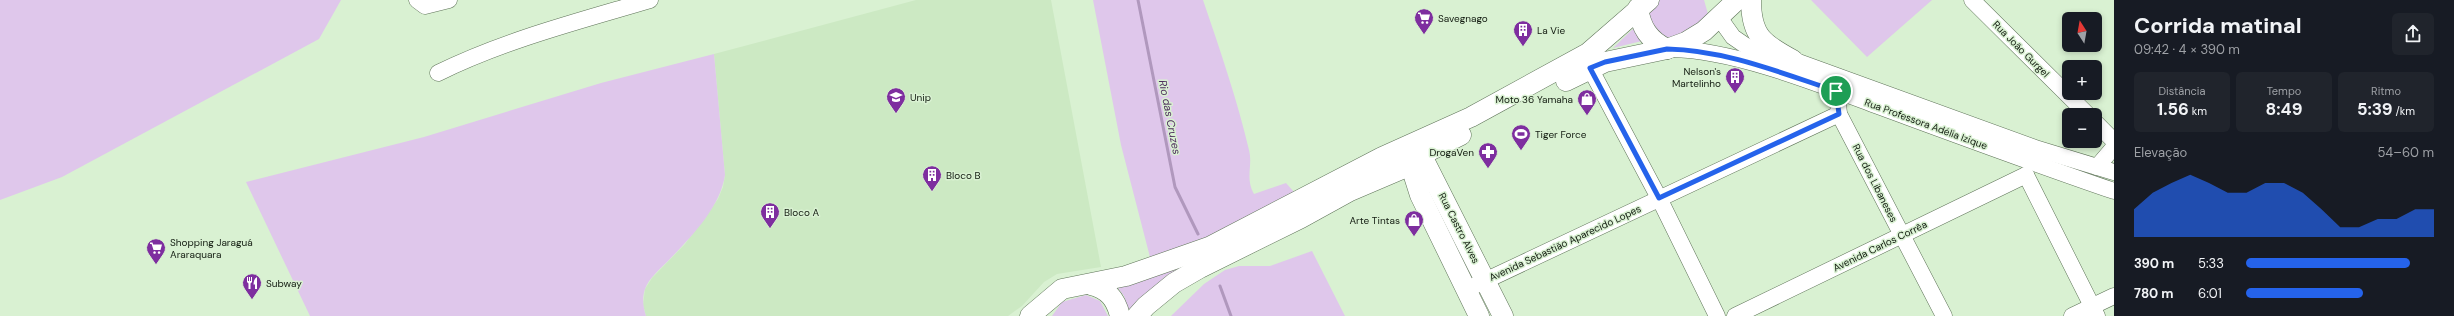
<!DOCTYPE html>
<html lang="pt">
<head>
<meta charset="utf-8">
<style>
	body { margin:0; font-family:"DM Sans",sans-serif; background:#20242c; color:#f1f3f6; height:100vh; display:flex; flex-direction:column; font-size:15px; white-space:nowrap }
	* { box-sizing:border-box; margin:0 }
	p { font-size:13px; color:#9ea1a6 }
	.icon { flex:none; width:22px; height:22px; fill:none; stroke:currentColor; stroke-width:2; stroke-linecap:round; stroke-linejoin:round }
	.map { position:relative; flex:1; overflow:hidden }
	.panel { display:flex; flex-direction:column; background:#171b24; width:340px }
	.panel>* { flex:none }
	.needle { width:26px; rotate:349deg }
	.tools { position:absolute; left:2062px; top:12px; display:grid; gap:8px }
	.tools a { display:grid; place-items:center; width:40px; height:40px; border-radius:6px; background:#171b24; box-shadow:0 2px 6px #0003; font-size:20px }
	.pin { position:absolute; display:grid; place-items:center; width:34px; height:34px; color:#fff; margin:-17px; border:2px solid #fff; border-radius:50%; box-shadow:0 1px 4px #0007 }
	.round { display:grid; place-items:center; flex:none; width:42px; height:42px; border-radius:6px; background:#20242c }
	.head { display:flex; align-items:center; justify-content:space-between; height:68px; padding:0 20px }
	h1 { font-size:22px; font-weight:700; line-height:30px }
	.stats { display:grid; grid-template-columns:repeat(3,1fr); gap:6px; height:68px; padding:4px 20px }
	.stats div { display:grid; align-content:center; border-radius:6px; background:#20242c; text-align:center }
	.stats b { font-size:17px; font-weight:700 }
	.stats small { font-size:11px; font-weight:400 }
	.stats p { font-size:11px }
	.chart { height:112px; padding:8px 20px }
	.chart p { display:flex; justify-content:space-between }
	.chart svg { width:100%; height:72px; margin-top:4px; fill:#2563eb; opacity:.7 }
	ul { padding:0 20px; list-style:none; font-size:13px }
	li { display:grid; grid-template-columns:64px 48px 1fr; align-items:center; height:30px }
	li i { height:10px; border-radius:5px; background:#2563eb }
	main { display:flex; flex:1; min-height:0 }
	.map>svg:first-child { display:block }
</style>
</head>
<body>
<main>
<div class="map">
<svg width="2114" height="316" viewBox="0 0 2114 316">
	<rect width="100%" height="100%" fill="#d9f1d2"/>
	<!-- built -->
	<polygon fill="#cce9c3" points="916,0 1051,0 1101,267 1057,274 1044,282 1022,306 1008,316 646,316 643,305 645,289 652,278 685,244 718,199 723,187 725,175 714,54"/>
	<!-- green -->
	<g fill="#dfc7eb">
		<polygon points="0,0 341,0 319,39 62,177 0,200"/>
		<path d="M1093,0H1203C1220,50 1237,99 1249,150C1253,166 1245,178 1254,194L1286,183L1294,192L1236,226L1151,261L1121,145Z"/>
		<polygon points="1660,0 1704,0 1708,14 1706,23 1669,43 1648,26 1649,10"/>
		<polygon points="1811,0 1932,0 1867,57"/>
		<polygon points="1635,27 1642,41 1613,48"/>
		<path d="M714,54L725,175C720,208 691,237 668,261C660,269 649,278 645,289C642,298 643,307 646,316H310L246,182L424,137L601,83Z"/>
		<polygon points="1312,251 1345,316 1171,316 1204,284 1225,270 1239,266 1270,266"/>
		<polygon points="1199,256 1129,313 1124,296 1115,284"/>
		<polygon points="1086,295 1100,301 1108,316 1052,316 1062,302"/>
	</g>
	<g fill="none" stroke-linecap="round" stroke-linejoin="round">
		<!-- stream -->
		<g stroke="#b098bd" stroke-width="3">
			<polyline points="1138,0 1175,187 1198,234"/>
			<polyline points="1220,286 1231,316"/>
		</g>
		<!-- minor casing -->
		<g stroke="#5e7358" stroke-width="17">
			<g id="minor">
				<polyline points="417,0 425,6 449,0"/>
				<polyline points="1972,0 2088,115"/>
				<polyline points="1718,16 1733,37 1749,48 1793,60 2038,149 2114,172"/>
				<path d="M1672,49C1734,50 1819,84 1878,106C1957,135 2035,164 2114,191"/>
				<polyline points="1590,68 1659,198 1717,316"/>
				<path d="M438,73C505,40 579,21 650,0"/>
				<polyline points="1838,103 1839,114 1944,316"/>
				<polyline points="2095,122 2114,141"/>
				<polyline points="2097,167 2114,147"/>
				<polyline points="2026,175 2097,316"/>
				<polyline points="1474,286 1839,114"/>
				<polyline points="1735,316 2026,175"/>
				<polyline points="2072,316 2114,296"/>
			</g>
		</g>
		<!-- major casing -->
		<g stroke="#5e7358" stroke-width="21">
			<g id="major">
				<path d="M1751,0C1751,36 1763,44 1793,60"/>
				<path d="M1638,8C1641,28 1649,40 1667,49"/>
				<polyline points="1566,81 1605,62 1667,49 1686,42 1704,31 1737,0"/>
				<polyline points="1413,148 1422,156 1503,316"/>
				<polyline points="1407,154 1420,195 1479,316"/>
				<path d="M1091,285C1108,289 1116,299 1120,316"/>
				<polyline points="1030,316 1062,289 1126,276 1209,247 1382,157 1471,117 1588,53 1649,0"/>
				<polyline points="1137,316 1146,306 1174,283 1200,268 1301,218 1350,191 1411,165 1425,153 1461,135"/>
			</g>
		</g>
		<!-- minor -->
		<use href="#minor" stroke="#fff" stroke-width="16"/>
		<!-- major -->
		<use href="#major" stroke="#fff" stroke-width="20"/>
	</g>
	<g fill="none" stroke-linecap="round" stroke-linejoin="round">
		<!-- route casing -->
		<g stroke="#fff" stroke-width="8">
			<path id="route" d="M1667,49C1725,50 1781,73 1836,91L1839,114L1659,198L1590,68L1605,62Z"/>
		</g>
		<!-- route -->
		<use href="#route" stroke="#2563eb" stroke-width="5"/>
	</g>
	<!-- icons -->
	<defs>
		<g id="supermarket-pin" transform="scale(1)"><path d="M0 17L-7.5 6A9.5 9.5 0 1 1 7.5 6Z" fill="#7e2e9f" stroke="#d9f1d2"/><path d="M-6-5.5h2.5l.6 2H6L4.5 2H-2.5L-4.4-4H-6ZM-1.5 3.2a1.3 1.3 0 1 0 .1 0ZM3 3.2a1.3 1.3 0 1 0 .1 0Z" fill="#fff"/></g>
		<g id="building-pin" transform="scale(1)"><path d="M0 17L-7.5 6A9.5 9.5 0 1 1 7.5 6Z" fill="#7e2e9f" stroke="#d9f1d2"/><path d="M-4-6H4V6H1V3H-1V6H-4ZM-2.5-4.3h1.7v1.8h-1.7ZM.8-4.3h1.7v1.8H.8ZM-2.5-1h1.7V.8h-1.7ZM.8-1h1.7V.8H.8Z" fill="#fff"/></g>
		<g id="university-pin" transform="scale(1)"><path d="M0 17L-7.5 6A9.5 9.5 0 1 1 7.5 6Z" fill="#7e2e9f" stroke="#d9f1d2"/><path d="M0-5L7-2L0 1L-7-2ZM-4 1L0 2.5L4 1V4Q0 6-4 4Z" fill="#fff"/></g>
		<g id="shop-pin" transform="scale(1)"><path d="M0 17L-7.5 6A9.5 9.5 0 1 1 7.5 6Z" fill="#7e2e9f" stroke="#d9f1d2"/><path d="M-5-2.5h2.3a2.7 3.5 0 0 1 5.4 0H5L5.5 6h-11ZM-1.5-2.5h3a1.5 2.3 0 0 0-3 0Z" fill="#fff"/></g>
		<g id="stadium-pin" transform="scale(1)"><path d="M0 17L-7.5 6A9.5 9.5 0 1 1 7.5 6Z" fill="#7e2e9f" stroke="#d9f1d2"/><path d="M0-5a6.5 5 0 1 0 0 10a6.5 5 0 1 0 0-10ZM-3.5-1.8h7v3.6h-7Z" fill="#fff"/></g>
		<g id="pharmacy-pin" transform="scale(1)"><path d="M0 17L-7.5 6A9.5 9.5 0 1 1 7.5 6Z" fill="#7e2e9f" stroke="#d9f1d2"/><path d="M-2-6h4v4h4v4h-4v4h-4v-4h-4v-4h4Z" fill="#fff"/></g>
		<g id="restaurant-pin" transform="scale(1)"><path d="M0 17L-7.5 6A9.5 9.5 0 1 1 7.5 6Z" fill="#7e2e9f" stroke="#d9f1d2"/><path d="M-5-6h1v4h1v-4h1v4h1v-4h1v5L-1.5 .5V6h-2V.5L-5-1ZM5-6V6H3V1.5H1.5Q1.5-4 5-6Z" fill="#fff"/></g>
	</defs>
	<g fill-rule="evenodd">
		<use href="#supermarket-pin" x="1424" y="18"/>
		<use href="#building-pin" x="1523" y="30"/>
		<use href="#building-pin" x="1735" y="77"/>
		<use href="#university-pin" x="896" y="97"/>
		<use href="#shop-pin" x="1587" y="99"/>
		<use href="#stadium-pin" x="1521" y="134"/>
		<use href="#pharmacy-pin" x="1488" y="152"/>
		<use href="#building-pin" x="932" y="175"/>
		<use href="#building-pin" x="770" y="212"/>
		<use href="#shop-pin" x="1414" y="220"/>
		<use href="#supermarket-pin" x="156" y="248"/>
		<use href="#restaurant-pin" x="252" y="283"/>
	</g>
	<g text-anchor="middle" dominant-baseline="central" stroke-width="3" stroke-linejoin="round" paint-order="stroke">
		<!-- poi labels -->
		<g font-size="10" fill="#131c11" stroke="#d9f1d2" text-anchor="start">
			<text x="1438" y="18">Savegnago</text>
			<text x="1537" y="30">La Vie</text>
			<text x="1721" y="71" text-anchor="end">Nelson's<tspan x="1721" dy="12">Martelinho</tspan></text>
			<text x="910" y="97">Unip</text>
			<text x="1573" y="99" text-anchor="end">Moto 36 Yamaha</text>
			<text x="1535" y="134">Tiger Force</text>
			<text x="1474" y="152" text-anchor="end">DrogaVen</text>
			<text x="946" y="175">Bloco B</text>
			<text x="784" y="212">Bloco A</text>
			<text x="1400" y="220" text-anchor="end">Arte Tintas</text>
			<text x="170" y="242">Shopping Jaraguá<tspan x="170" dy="12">Araraquara</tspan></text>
			<text x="266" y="283">Subway</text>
		</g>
		<!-- street labels -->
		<g font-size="10" fill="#131c11" stroke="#d9f1d2">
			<text transform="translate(2021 49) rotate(45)">Rua João Gurgel</text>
			<text transform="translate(1926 124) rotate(20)">Rua Professora Adélia Izique</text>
			<text transform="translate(1875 183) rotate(63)">Rua dos Libaneses</text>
			<text transform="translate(1459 228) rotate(63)">Rua Castro Alves</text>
			<text transform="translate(1565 243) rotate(-25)">Avenida Sebastião Aparecido Lopes</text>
			<text transform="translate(1880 246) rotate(-26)">Avenida Carlos Corrêa</text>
		</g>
		<!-- water labels -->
		<g font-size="11" font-style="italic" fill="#4e2d5d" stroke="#d9f1d2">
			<text transform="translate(1170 117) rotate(79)">Rio das Cruzes</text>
		</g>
	</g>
</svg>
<div class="tools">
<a><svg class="needle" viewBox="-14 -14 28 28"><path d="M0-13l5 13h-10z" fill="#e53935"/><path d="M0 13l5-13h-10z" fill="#9ea1a6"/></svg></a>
<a>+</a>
<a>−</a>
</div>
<div class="pin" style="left:1836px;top:91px;background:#1e9e55"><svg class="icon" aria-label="arrive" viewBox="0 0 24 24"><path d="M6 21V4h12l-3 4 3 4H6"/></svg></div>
</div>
<section class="panel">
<div class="head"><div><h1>Corrida matinal</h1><p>09:42 · 4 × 390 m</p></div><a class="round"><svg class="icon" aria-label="share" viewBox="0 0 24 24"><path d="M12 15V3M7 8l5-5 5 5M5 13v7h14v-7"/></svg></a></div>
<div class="stats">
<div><p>Distância</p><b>1.56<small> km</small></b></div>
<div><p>Tempo</p><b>8:49</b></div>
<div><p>Ritmo</p><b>5:39<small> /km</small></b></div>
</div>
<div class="chart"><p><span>Elevação</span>54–60 m</p>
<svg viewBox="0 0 160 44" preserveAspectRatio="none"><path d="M0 44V27L10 17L20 11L30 6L40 11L50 17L60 17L70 11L80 11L90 17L100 27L110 38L120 38L130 33L140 33L150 27L160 27V44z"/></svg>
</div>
<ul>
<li><b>390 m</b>5:33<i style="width:87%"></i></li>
<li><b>780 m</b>6:01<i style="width:62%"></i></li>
</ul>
</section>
</main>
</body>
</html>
